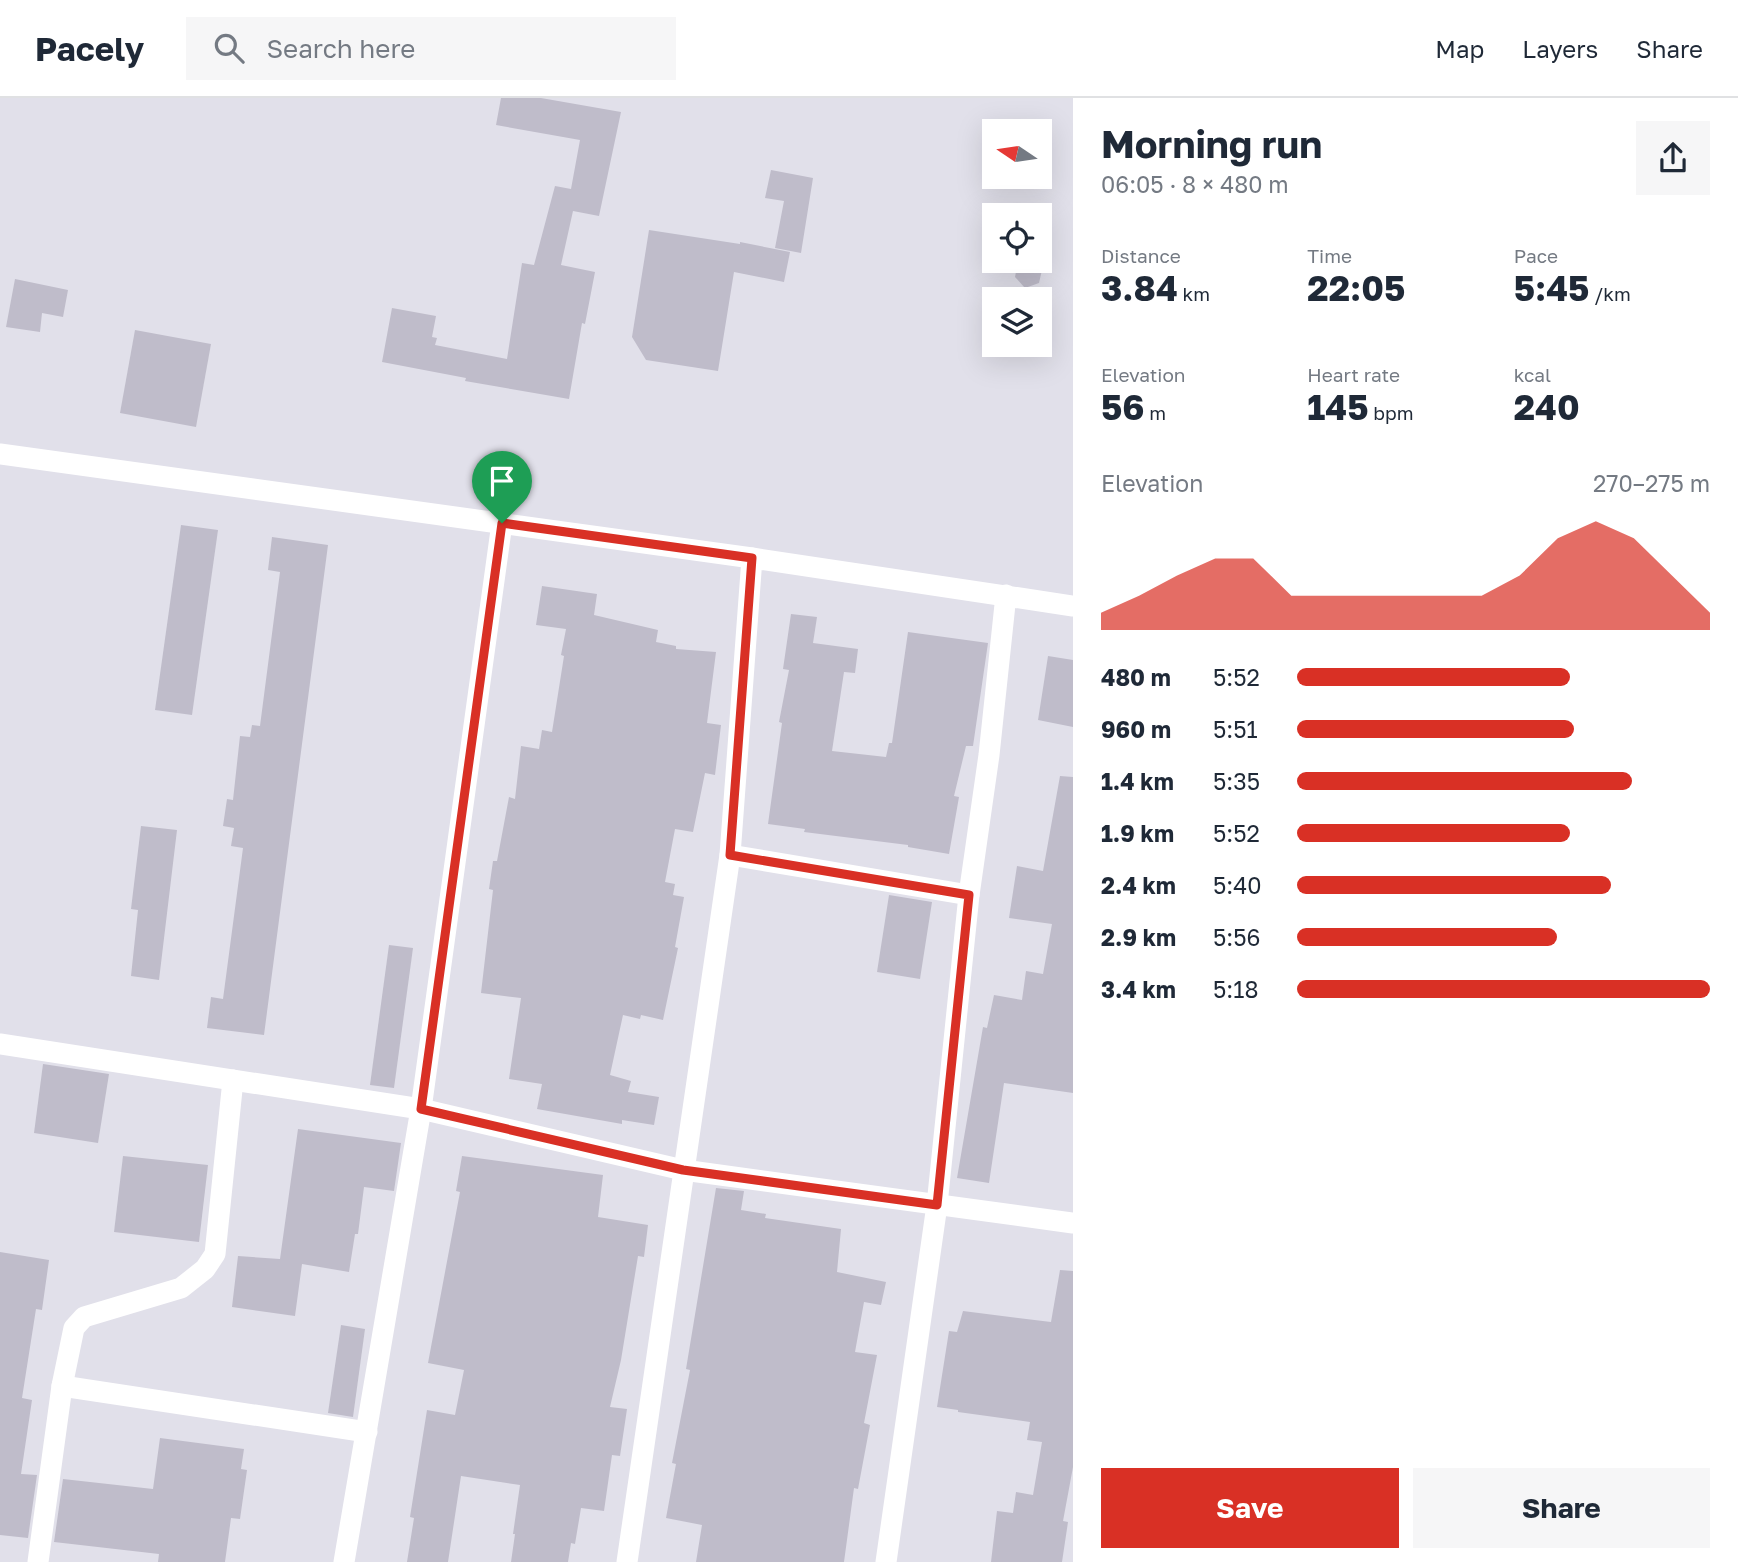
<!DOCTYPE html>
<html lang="en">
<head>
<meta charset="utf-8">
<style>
	body { margin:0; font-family:"Golos Text",sans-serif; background:#f6f6f7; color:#1f2937; height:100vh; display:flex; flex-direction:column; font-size:26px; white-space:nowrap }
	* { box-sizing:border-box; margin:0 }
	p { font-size:23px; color:#747a83 }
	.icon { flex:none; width:38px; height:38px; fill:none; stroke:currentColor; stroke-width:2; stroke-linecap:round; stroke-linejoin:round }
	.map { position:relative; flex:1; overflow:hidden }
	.panel { display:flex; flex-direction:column; background:#fff; width:665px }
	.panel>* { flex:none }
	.needle { width:46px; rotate:283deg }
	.fabs { position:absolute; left:982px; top:21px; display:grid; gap:14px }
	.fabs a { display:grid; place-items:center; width:70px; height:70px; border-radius:0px; background:#fff; box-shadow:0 7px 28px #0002; font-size:35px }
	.pin { position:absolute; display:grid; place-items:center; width:60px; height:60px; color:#fff; margin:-72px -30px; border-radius:50% 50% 50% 0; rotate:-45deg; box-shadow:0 0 7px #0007 }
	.pin .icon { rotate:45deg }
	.round { display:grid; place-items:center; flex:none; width:74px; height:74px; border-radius:0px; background:#f6f6f7 }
	.overview { display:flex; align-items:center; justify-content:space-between; height:119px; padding:0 28px }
	h1 { font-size:38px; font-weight:700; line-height:52px }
	.metrics { display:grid; grid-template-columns:repeat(3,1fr); gap:10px; height:119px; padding:7px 28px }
	.metrics div { display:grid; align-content:center }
	.metrics b { font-size:35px; font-weight:700 }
	.metrics small { font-size:19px; font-weight:400 }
	.metrics p { font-size:19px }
	.chart { height:196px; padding:14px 28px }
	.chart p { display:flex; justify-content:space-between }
	.chart svg { width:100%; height:126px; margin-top:7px; fill:#d93025; opacity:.7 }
	.button { display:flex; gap:14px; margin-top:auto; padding:14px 28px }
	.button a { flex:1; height:80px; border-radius:0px; background:#d93025; color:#fff; font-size:28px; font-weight:700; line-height:80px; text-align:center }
	.button a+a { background:#f6f6f7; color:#1f2937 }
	ul { padding:0 28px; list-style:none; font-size:23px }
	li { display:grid; grid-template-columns:112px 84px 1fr; align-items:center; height:52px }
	li i { height:18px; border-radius:9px; background:#d93025 }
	header { display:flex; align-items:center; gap:42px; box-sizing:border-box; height:98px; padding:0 35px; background:#fff; border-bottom:2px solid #e0e1e3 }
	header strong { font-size:33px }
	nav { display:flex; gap:38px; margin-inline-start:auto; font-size:24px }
	.search { width:490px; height:63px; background:#f6f6f7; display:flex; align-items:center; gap:18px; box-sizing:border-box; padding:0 24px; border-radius:0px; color:#747a83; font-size:26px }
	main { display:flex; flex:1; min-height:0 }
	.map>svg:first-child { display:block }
</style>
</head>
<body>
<header>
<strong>Pacely</strong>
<div class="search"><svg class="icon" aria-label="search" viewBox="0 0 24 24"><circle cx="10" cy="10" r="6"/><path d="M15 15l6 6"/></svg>Search here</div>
<nav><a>Map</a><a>Layers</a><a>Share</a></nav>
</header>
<main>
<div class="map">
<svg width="1073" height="1464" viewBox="0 0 1073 1464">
	<rect width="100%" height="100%" fill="#e1e0ea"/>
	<!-- building -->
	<g fill="#bfbcca">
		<polygon points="501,0 541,0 621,14 599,118 573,113 561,167 595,174 585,226 582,225 569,301 465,283 466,280 382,264 392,210 436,218 432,239 437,240 435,247 507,261 522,165 534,167 555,88 571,91 580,42 496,27"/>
		<polygon points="771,72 813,80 801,155 775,150 784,103 765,100"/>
		<polygon points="649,132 740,146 740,144 790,154 784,184 734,174 718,273 646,262 632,239"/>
		<polygon points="1018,163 1044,163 1039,185 1025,190 1015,179"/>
		<polygon points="15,181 68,192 63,219 42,215 40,234 6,229"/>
		<polygon points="135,232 211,246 196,329 120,315"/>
		<polygon points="181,427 218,432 192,617 155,612"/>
		<polygon points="272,439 328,447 264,937 207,930 211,899 223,901 243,750 231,748 234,730 223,728 227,701 233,702 240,638 250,639 252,627 260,628 280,474 268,472"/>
		<polygon points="542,488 597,496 594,517 658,532 656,544 676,548 676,551 716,554 707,625 721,627 715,677 705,675 693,734 675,731 665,784 675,786 673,797 684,799 675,849 678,850 663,922 641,917 640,921 623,917 610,977 631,983 628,994 659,999 654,1027 622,1022 622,1026 537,1011 542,986 509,981 521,900 481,895 493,792 489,791 493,763 497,763 509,699 515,701 521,648 539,651 542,632 552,634 564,558 561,557 566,531 536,527"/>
		<polygon points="791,516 817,519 813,545 858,551 855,575 844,574 832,653 886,659 889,645 892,645 908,534 988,545 973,648 966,648 954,698 959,699 949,756 908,749 908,747 804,734 805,731 768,726 782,625 779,624 789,572 783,571"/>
		<polygon points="1048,558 1073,562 1073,629 1038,622"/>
		<polygon points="1060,678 1073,679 1073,995 1004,985 989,1085 957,1080 983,929 987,930 994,897 1022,902 1026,873 1043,876 1052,826 1009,820 1017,768 1043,773"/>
		<polygon points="141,728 177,732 159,882 131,878 138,812 131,811"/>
		<polygon points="889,797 932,804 920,881 877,874"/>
		<polygon points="389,847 413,850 394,990 370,987"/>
		<polygon points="43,966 109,976 98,1045 34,1035"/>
		<polygon points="298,1031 401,1045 394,1093 364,1089 358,1136 355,1136 349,1174 302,1166 295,1218 232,1209 238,1158 280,1161"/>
		<polygon points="123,1058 208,1067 199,1144 114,1134"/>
		<polygon points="462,1058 603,1077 598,1119 648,1127 644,1159 638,1158 621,1262 610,1309 627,1311 620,1358 612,1357 604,1413 581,1410 575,1446 571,1445 568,1464 511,1464 515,1436 513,1436 520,1387 461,1378 448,1464 407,1464 414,1420 410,1419 427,1312 455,1317 464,1272 428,1265 460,1094 456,1093"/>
		<polygon points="716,1090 744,1093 741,1112 766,1116 765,1120 841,1131 837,1174 886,1184 881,1207 864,1204 855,1254 877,1257 864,1325 870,1327 858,1391 854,1390 844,1464 696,1464 702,1427 666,1420 676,1366 672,1365 690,1272 686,1271"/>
		<polygon points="0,1154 49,1162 42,1212 36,1211 22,1300 32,1302 21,1376 37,1377 28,1440 0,1437"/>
		<polygon points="1060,1172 1073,1173 1073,1369 1063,1423 1068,1424 1062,1464 991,1464 997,1413 1013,1415 1016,1394 1033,1397 1042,1344 1027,1342 1030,1324 958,1314 958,1312 937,1309 949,1233 957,1234 963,1213 1051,1224"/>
		<polygon points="341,1227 365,1231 353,1319 328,1315"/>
		<polygon points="160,1340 244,1351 241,1371 247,1372 240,1421 231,1420 225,1464 158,1464 159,1456 54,1444 63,1381 153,1391"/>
	</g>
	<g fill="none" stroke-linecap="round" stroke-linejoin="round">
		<!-- minor -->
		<g stroke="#fff" stroke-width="21">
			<polyline points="0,356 752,460 1073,508"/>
			<polyline points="730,757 969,797"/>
			<polyline points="0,946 421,1011 683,1072 1073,1125"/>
			<polyline points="62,1288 367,1334"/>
			<polyline points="38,1464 62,1288 74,1230 84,1219 181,1190 205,1171 215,1156 233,982"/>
			<polyline points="344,1464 421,1011 502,425"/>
			<polyline points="627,1464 730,757 752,460"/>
			<polyline points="886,1464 937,1107 969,797 989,657 1006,497"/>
		</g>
	</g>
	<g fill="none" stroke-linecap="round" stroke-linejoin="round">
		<!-- route casing -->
		<g stroke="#fff" stroke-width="14">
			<polygon id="route" points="502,425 752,460 730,757 969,797 937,1107 683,1072 421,1011"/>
		</g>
		<!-- route -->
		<use href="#route" stroke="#d93025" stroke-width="9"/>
	</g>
</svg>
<div class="fabs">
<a><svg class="needle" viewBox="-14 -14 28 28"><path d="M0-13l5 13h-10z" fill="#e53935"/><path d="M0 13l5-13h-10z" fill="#747a83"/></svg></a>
<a><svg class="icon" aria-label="locate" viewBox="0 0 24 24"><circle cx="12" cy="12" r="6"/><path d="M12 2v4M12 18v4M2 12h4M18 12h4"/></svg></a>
<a><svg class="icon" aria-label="layers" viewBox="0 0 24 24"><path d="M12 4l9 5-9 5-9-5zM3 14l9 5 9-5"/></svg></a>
</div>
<div class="pin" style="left:502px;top:425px;background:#1e9e55"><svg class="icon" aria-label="arrive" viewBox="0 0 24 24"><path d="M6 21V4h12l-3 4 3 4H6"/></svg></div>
</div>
<section class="panel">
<div class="overview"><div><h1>Morning run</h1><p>06:05 · 8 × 480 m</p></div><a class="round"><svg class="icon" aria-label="share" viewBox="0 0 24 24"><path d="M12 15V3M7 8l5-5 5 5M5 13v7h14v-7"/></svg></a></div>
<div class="metrics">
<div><p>Distance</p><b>3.84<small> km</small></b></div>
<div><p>Time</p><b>22:05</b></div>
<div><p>Pace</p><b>5:45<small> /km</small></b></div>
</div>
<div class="metrics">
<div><p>Elevation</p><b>56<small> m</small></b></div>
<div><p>Heart rate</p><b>145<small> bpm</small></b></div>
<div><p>kcal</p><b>240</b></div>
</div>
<div class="chart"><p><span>Elevation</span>270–275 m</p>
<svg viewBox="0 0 160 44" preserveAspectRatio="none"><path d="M0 44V38L10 32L20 25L30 19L40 19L50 32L60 32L70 32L80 32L90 32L100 32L110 25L120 12L130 6L140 12L150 25L160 38V44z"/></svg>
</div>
<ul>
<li><b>480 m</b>5:52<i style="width:66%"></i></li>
<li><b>960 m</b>5:51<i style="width:67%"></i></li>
<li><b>1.4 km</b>5:35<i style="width:81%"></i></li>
<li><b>1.9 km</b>5:52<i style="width:66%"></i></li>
<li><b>2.4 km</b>5:40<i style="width:76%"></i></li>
<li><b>2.9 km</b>5:56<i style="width:63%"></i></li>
<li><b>3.4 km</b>5:18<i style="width:100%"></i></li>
</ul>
<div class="button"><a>Save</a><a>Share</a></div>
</section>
</main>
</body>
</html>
